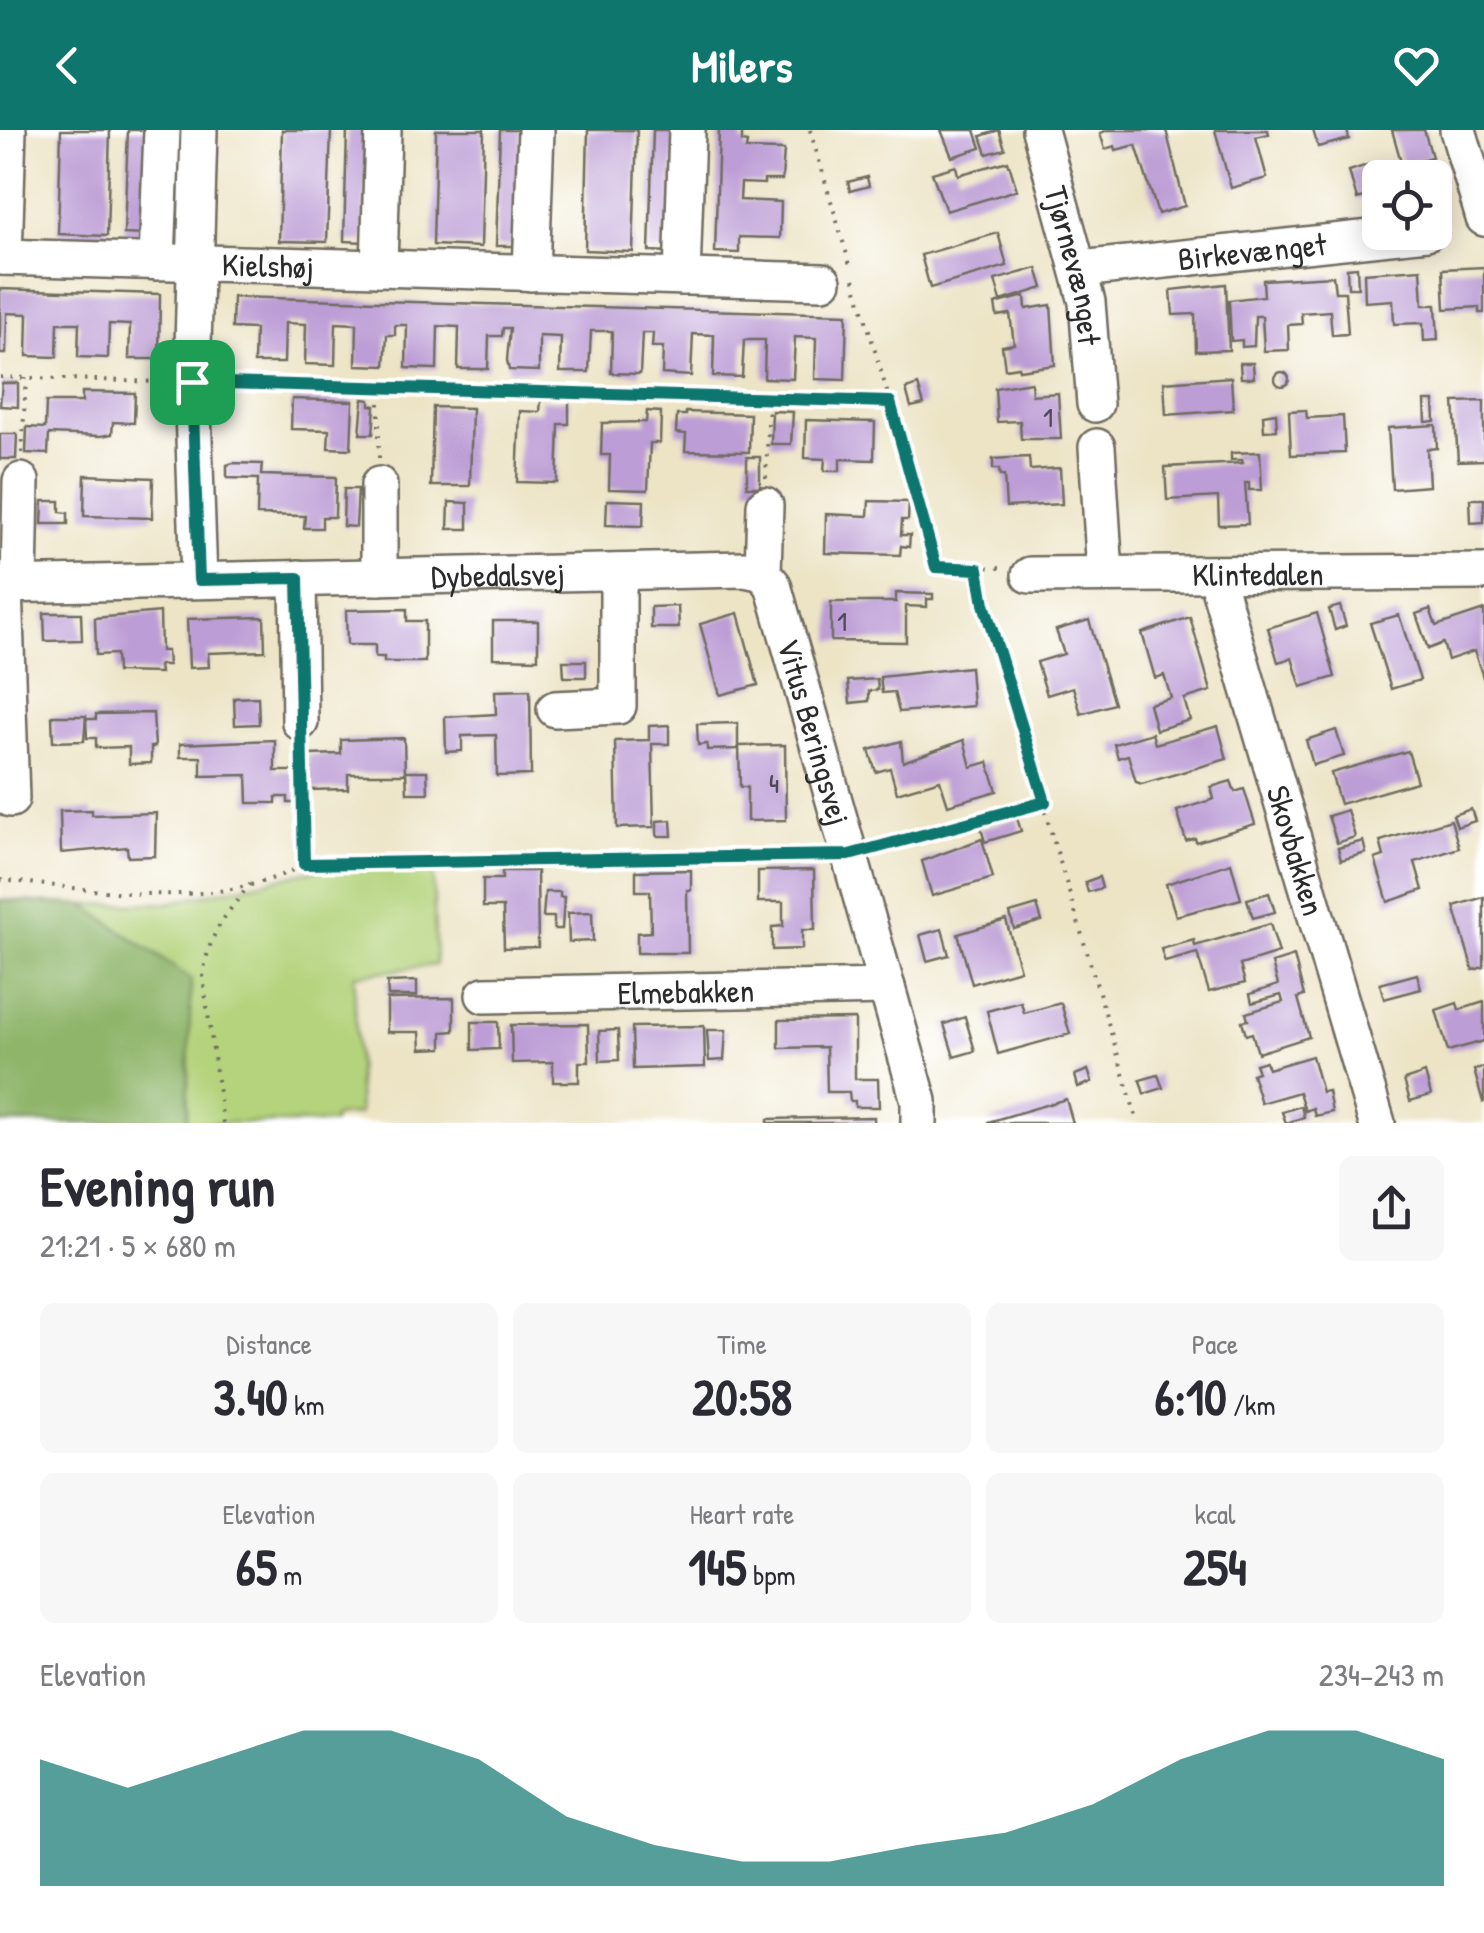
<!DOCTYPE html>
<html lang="en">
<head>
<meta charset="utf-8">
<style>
	body { margin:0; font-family:"Patrick Hand",sans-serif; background:#f7f7f7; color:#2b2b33; height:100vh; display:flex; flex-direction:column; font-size:38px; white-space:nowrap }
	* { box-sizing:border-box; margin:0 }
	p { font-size:32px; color:#7c7c81 }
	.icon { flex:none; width:55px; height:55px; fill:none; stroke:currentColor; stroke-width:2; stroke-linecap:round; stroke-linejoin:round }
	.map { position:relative; height:993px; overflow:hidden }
	.sheet { display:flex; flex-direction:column; background:#fff; flex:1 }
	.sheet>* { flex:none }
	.buttons { position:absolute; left:1362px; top:30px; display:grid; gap:20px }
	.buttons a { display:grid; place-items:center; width:90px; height:90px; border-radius:15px; background:#fff; box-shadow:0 5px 25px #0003; font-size:50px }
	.pin { position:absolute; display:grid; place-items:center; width:85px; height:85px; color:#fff; margin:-42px; border-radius:20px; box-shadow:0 5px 15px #0006 }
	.round { display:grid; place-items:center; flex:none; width:105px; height:105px; border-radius:15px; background:#f7f7f7 }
	.head { display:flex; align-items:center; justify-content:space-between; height:170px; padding:0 40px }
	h1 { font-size:55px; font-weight:700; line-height:75px }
	.metrics { display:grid; grid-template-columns:repeat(3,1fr); gap:15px; height:170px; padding:10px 40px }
	.metrics div { display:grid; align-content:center; border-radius:15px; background:#f7f7f7; text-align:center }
	.metrics b { font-size:50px; font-weight:700 }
	.metrics small { font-size:28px; font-weight:400 }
	.metrics p { font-size:28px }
	.chart { height:280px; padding:20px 40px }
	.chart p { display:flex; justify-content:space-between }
	.chart svg { width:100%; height:180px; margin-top:10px; fill:#0f766e; opacity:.7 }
	header { display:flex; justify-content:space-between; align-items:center; height:130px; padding:0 40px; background:#0f766e; color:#fff; font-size:45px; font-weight:700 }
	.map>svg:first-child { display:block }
</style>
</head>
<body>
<header><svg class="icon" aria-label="back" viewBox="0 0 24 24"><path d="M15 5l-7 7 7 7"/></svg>Milers<svg class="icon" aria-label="heart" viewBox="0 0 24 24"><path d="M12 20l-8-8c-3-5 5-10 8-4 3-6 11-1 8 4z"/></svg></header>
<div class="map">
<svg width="1484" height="993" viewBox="0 0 1484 993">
	<rect width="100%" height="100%" fill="#fff"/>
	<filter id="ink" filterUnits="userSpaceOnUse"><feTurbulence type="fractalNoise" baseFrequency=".01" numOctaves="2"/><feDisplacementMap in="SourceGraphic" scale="20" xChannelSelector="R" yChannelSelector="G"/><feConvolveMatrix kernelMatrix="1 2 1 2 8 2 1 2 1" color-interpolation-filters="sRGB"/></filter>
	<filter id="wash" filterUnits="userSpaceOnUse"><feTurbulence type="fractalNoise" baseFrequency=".0048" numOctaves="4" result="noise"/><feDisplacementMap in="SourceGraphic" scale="40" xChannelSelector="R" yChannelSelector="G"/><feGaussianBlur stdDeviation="2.25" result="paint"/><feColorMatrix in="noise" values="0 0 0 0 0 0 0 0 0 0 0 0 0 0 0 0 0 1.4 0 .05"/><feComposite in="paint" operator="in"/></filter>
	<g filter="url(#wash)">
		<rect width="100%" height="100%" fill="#ede4c6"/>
		<!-- green -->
		<polygon fill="#b4d37b" stroke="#707f53" stroke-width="2.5" points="334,736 433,741 436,835 354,845 359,984 334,987 333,993 0,993 0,770 84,775 167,773"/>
		<!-- forest -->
		<polygon fill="#8fb56b" stroke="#5d704b" stroke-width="2.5" points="0,770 84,775 191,849 187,993 0,993"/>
		<g id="blocks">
			<!-- building -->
			<g fill="#bc9dd5">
				<polygon points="61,0 110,0 107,106 58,104"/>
				<polygon points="128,0 149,0 145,105 124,104"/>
				<polygon points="282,0 331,0 327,112 279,111"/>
				<polygon points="347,0 367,0 364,112 344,111"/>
				<polygon points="436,0 484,0 481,117 433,115"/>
				<polygon points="500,0 521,0 517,116 496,116"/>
				<polygon points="588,0 637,0 633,122 585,120"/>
				<polygon points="653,0 674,0 670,122 649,121"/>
				<polygon points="719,0 742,0 742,12 747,13 746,19 784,20 782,50 764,50 764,54 741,53 740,70 781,72 780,108 739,107 739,123 715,122"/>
				<polygon points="941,0 975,0 981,18 952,27"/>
				<polygon points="999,0 1005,19 987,24 981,6"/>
				<polygon points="1108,0 1166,0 1185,76 1158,84 1136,15 1116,20 1115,16 1105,19 1100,3"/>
				<polygon points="1215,0 1268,0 1269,4 1256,7 1267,48 1231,58"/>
				<polygon points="1313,0 1347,0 1349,9 1318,17"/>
				<polygon points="1392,0 1424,0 1432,27 1402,35"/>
				<polygon points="1008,31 1017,60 946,81 932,43 956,36 958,45"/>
				<polygon points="1367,35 1376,64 1357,69 1349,41"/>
				<polygon points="867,47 869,56 850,61 848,52"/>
				<polygon points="998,103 1007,136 930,158 921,125"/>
				<polygon points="1357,137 1358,158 1348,158 1347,138"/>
				<polygon points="1484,137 1484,183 1479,183 1479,177 1445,179 1443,139"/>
				<polygon points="1037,138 1043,158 1001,171 995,150"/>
				<polygon points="1421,139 1423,175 1436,175 1438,210 1424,211 1423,193 1394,194 1393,170 1365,172 1364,143"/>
				<polygon points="1333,146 1335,162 1345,162 1348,204 1332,205 1330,181 1301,183 1302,194 1288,195 1289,220 1264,221 1262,186 1255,186 1254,216 1242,217 1242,210 1231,211 1229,170 1264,166 1263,150"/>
				<polygon points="1226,154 1229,220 1196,221 1195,184 1173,185 1171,160"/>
				<polygon points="0,159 160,164 159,229 129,229 130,195 109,194 108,228 78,227 79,193 58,193 57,227 27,226 28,184 7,183 6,224 0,224"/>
				<polygon points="1025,166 1026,179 1051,175 1055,235 1019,240 1018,237 1005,239 1002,216 1014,214 1010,184 997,186 995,174"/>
				<polygon points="233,167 847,184 845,250 815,249 816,208 795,207 793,249 764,248 765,210 744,210 742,247 713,246 714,205 693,204 691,246 662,244 663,217 652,217 653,203 642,203 640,244 611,243 612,201 591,201 589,242 560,242 561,207 539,206 539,241 509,240 507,230 510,198 503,198 502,206 489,206 488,239 458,239 459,197 438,196 437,239 406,238 407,195 395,195 395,205 387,205 385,236 356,235 357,194 336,193 335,235 305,234 306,194 285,193 284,233 254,233 255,199 232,198"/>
				<polygon points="1240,233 1253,233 1254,248 1241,248"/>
				<circle cx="1282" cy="249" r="7"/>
				<polygon points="1231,247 1233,280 1166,285 1164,252"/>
				<polygon points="1031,252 1032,265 1058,263 1061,309 1021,309 1020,291 997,292 995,258"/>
				<polygon points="2,253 18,253 18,277 0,276"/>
				<polygon points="918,255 924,274 911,277 906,259"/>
				<polygon points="82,262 135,263 134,293 113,292 112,304 101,306 49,304 48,324 26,323 27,297 45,298 46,272 82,272"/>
				<polygon points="292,269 353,271 351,319 328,318 329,300 291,299"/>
				<polygon points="363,269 370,270 370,275 375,276 373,304 360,304"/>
				<polygon points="541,270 569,270 569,294 559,294 557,353 517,352 520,281 540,282"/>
				<polygon points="1425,271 1434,271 1435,291 1426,292"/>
				<polygon points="1484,271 1484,330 1458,331 1454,272"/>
				<polygon points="433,277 472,278 470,356 431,356"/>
				<polygon points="1306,280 1307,288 1343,286 1345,323 1291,325 1289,281"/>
				<polygon points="647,281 661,282 660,313 650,313 648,360 609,359 610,325 601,325 602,293 646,292"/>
				<polygon points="772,281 793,282 791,314 771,314"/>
				<polygon points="686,282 750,284 749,322 685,321 686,304 676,303 677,285 686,285"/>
				<polygon points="1276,283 1277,300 1264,301 1263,285"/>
				<polygon points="806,290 875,292 874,330 840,329 840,341 824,341 825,329 805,328"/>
				<polygon points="1436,295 1437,318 1427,319 1429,356 1392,359 1388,298"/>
				<polygon points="0,304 17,304 16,329 0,329"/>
				<polygon points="1260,322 1262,360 1249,360 1249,353 1245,353 1248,394 1219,395 1218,367 1167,370 1165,337 1243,333 1242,330 1231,330 1231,323"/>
				<rect x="747" y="327" width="13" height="30"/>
				<polygon points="1029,327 1030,340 1060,338 1062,374 1006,377 1004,346 1000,346 999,339 993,339 993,329"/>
				<polygon points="233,333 262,334 261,345 336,347 335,387 322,387 322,398 304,398 305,386 257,385 258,349 227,348 227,335"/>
				<polygon points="85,345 153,348 152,388 84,386"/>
				<polygon points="344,359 358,359 356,397 343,396"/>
				<polygon points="1470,369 1484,369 1484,392 1471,393"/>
				<polygon points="607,370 644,371 643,396 606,395"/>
				<polygon points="43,371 60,371 60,382 68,383 68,394 42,394"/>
				<polygon points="869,371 909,372 908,390 902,390 901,405 910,405 909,417 901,416 900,425 825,423 826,384 868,386"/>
				<polygon points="449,372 468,373 468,399 448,399"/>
				<polygon points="896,463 933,464 933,469 927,469 927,477 906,476 906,512 831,511 831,472 896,472"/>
				<polygon points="678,476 679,498 651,498 651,477"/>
				<polygon points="1340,476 1346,496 1335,500 1329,479"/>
				<polygon points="407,479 407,491 425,491 425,532 384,532 384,527 375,527 375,515 347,515 346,480"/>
				<polygon points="1430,479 1436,496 1484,480 1484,550 1474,521 1448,530 1443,513 1428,519 1416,484"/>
				<polygon points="160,482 161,521 167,521 168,535 159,535 160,543 117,542 116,524 96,525 95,488"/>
				<polygon points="44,483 81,483 82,510 45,511"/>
				<polygon points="738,483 758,555 720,565 700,494"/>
				<polygon points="1317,483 1335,547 1301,557 1292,528 1278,532 1268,498"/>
				<polygon points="1399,485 1420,550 1391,559 1370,493"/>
				<polygon points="264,487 265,521 208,523 209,537 189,538 187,489"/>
				<polygon points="1190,487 1211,561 1184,569 1190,590 1156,600 1149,574 1171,568 1164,545 1155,548 1142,503"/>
				<polygon points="1089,490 1114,574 1081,584 1073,557 1047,565 1037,532 1064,524 1056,500"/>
				<polygon points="493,491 538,491 538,529 493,528"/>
				<polygon points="563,531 586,531 586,547 564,547"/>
				<polygon points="970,537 973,576 899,582 894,562 882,563 880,547"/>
				<polygon points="877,549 878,560 869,561 869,571 850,573 848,551"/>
				<polygon points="530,560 531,645 497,646 496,605 462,606 462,621 446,622 445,587 496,584 495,561"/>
				<polygon points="258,567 259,594 235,595 234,568"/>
				<polygon points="153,583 155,617 151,617 151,633 129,634 129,617 96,618 96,608 87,608 86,589 96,589 96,584"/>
				<polygon points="52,586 86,586 84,611 53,612"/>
				<polygon points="738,593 738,619 707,620 707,614 698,615 697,594"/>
				<polygon points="669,595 669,614 652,614 654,697 617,698 615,611 649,610 649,596"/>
				<polygon points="1218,596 1227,629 1142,654 1136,652 1128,625 1118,628 1114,614 1152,603 1155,614"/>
				<polygon points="1336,600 1344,626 1313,635 1306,610"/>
				<polygon points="404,608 405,644 348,644 348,659 309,660 308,625 341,624 341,610"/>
				<polygon points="275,610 275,641 296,641 297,673 288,673 288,667 276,667 276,673 248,673 247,645 201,646 201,627 180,627 180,614"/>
				<polygon points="964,610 971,637 988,632 997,661 948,675 940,650 897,663 890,638 876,642 869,620 901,611 903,632"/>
				<polygon points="785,615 786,690 747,691 747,657 740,657 739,616"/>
				<polygon points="1408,621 1417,652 1340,674 1331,643"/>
				<polygon points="406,641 427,641 428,663 407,663"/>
				<polygon points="1231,651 1235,662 1244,659 1255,694 1196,712 1195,708 1186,711 1177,681 1214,669 1211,657"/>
				<polygon points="1471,679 1475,691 1457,697 1453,685"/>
				<polygon points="92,680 92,685 156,683 155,726 128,727 127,717 61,723 60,681"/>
				<polygon points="1347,680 1355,707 1337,713 1328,686"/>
				<polygon points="1017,688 1021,701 985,712 981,698"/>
				<polygon points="671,690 672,706 657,706 657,691"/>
				<polygon points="1451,690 1459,718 1415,732 1423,760 1388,772 1375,729 1384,726 1380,711"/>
				<polygon points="982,709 993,748 932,766 922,731"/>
				<polygon points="1363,711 1366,723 1341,730 1338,718"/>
				<polygon points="1231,733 1241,769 1176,786 1166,754"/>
				<polygon points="691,740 691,760 687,760 688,823 637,823 637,803 651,802 650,761 636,761 636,741"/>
				<polygon points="814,740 815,800 802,800 802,819 772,820 772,797 783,796 783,772 758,772 758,741"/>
				<polygon points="502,741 537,741 538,817 504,818 503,777 483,777 483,749 502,749"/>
				<polygon points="1099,747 1102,758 1088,762 1085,752"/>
				<polygon points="545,762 560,762 560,767 564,767 562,799 554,799 554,787 543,787"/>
				<polygon points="1269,763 1275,782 1253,788 1247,769"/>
				<polygon points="1484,767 1484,837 1473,840 1454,776"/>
				<polygon points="1037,775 1042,791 1014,799 1010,783"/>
				<polygon points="592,782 593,811 569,812 568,783"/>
				<polygon points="1006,790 1020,840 972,854 958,804"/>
				<polygon points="1270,794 1279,823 1240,835 1245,853 1209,862 1197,823 1165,832 1161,819 1194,810 1195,816"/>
				<polygon points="942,799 949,825 927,831 920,805"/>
				<polygon points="1294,826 1304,866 1298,868 1309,907 1258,923 1252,903 1246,905 1242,891 1248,890 1246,883 1283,872 1281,865 1252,873 1250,864 1278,855 1272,833"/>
				<polygon points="1417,844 1421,859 1384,869 1380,854"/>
				<polygon points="417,851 417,866 388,866 387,852"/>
				<polygon points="454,868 454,901 442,902 442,918 421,919 420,902 387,902 387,869"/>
				<polygon points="1021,872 1024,883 1061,873 1070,904 998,924 987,881"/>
				<polygon points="1484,872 1484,911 1448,921 1436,880 1457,873 1459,880"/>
				<polygon points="965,887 975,921 954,927 944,894"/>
				<polygon points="855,889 855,949 878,949 879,977 855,977 855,971 850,971 849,962 827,962 826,917 779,918 779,890"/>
				<polygon points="472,892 498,892 499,919 472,920"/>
				<polygon points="588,894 589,932 579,932 579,952 553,952 553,932 512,933 511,895"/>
				<polygon points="704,896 705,937 633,939 632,897"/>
				<polygon points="618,900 619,930 600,931 599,901"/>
				<polygon points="707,900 726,900 724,930 709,931"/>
				<polygon points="1312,926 1322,962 1328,961 1332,982 1315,986 1313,978 1305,981 1299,962 1261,973 1252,944 1258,942 1255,934 1265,931 1268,939"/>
				<polygon points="1484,937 1484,972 1483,972 1474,940"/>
				<polygon points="1088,940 1092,952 1078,957 1075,945"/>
				<polygon points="1425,943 1431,965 1410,971 1404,950"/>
				<polygon points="1158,945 1163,958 1144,964 1140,950"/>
				<polygon points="1066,969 1073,993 988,993 988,992"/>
				<polygon points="1301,976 1304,987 1286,993 1282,982"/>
				<polygon points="874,987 874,993 768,993 768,989"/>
			</g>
		</g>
	</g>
	<g filter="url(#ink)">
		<use href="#blocks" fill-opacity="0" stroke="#6f6c61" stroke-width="2.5"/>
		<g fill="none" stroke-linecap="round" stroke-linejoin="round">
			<!-- minor casing -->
			<g stroke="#6f6c61" stroke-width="40">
				<g id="minor">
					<path id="s1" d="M1040,0L1087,172L1095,274"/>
					<polyline points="1458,0 1484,88"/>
					<path id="s2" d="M0,127L823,151"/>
					<polyline points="4,127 8,0"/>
					<polyline points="157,132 162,0"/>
					<polyline points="379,138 383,0"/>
					<path id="s3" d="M1081,139L1427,102"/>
					<polyline points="531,143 536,0"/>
					<polyline points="682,147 687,0"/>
					<polyline points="1097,317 1105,444"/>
					<polyline points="379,355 379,447"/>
					<path id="s4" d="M763,443L773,455L919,971V993"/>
					<polyline points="763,443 765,375"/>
					<path id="s5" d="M1215,444L1377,993"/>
					<path id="s6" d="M1030,445L1484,442"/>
					<polyline points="298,448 300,592"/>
					<polyline points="199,450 192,252 199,0"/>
					<path id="s7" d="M0,455L745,439L763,443"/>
					<polyline points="4,455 11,669"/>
					<polyline points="19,455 21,351"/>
					<polyline points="555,579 618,576 618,442"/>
					<path id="s8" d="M484,865L887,857"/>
				</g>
			</g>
			<!-- path -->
			<g stroke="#6f6c61" stroke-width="4" stroke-dasharray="2.5 8" stroke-linecap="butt">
				<polyline points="810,0 850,135"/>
				<polyline points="854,149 890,272"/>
				<polyline points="0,247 160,252"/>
				<polyline points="220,253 890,272 936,437 1000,438"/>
				<polyline points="22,323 26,248"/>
				<polyline points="379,328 379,258"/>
				<polyline points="766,348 769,268"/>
				<polyline points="977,439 983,474 1138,993"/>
				<polyline points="301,619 305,734"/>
				<polyline points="876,719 1045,672"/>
				<path d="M0,750C99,759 213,784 305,734L817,725"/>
				<path d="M223,993L203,847C209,802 223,789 250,754"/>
			</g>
			<!-- minor -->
			<use href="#minor" stroke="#fff" stroke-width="35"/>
		</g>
	</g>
	<g fill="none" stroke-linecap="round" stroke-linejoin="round" filter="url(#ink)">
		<!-- route casing -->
		<g stroke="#fff" stroke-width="20">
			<polygon id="route" points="192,252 890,272 936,437 978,439 984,474 1045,672 849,725 304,734 298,448 199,450"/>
		</g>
		<!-- route -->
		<use href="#route" stroke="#0f766e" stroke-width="12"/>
	</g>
	<g text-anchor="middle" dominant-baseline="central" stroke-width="8" stroke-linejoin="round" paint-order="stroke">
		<!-- number labels -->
		<g font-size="28" fill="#4f4856">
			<text x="1048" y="287">1</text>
			<text x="842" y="491">1</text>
			<text x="774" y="653">4</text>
		</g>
		<!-- street labels -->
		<g font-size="32" fill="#2b2b2b" stroke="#fff">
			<text stroke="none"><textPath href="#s3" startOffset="172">Birkevænget</textPath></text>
			<text stroke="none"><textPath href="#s2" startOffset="268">Kielshøj</textPath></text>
			<text stroke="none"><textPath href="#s1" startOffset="140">Tjørnevænget</textPath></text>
			<text stroke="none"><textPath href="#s7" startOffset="498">Dybedalsvej</textPath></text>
			<text stroke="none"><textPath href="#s6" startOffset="228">Klintedalen</textPath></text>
			<text stroke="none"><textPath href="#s4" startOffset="168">Vitus Beringsvej</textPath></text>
			<text stroke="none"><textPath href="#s5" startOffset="288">Skovbakken</textPath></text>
			<text stroke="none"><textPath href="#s8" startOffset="202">Elmebakken</textPath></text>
		</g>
	</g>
</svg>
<div class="buttons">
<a><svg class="icon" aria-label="locate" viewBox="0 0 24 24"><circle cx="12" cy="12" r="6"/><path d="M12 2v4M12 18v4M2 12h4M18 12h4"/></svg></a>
</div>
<div class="pin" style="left:192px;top:252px;background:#1e9e55"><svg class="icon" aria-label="arrive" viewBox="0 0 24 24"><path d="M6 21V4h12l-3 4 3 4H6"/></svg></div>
</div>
<section class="sheet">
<div class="head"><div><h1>Evening run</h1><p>21:21 · 5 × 680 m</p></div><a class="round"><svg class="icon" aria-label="share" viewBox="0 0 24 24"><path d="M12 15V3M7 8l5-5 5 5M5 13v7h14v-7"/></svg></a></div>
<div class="metrics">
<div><p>Distance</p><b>3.40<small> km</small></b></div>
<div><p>Time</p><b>20:58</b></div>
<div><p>Pace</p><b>6:10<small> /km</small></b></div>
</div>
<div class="metrics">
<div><p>Elevation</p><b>65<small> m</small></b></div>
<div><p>Heart rate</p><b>145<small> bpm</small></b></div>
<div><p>kcal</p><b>254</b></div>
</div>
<div class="chart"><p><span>Elevation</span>234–243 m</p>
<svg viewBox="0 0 160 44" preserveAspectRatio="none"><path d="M0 44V13L10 20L20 13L30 6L40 6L50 13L60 27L70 34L80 38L90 38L100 34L110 31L120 24L130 13L140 6L150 6L160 13V44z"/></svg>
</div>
</section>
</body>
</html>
